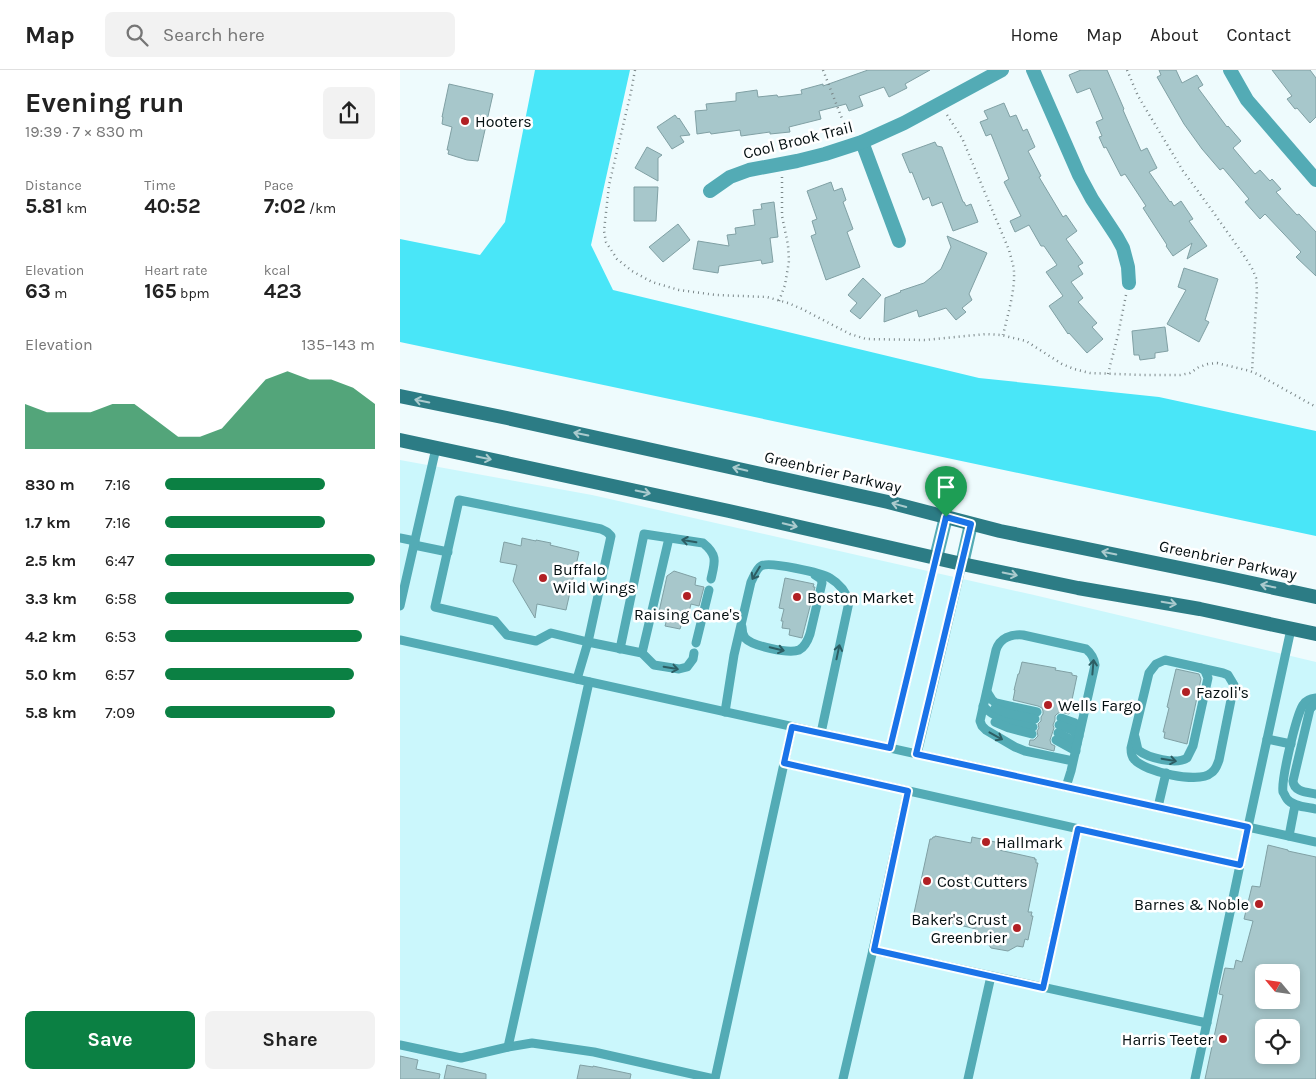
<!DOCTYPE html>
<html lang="en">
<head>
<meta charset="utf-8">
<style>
	body { margin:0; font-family:Karla,sans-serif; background:#f2f2f2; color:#222; height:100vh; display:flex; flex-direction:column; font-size:19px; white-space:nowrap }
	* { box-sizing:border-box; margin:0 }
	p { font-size:16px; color:#767676 }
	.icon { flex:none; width:28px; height:28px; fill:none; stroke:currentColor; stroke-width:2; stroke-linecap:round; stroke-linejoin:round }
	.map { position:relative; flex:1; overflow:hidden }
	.panel { display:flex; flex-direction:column; background:#fff; width:400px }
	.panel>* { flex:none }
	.needle { width:32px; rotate:299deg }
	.buttons { position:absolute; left:855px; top:894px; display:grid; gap:10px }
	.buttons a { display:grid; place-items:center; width:45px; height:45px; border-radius:8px; background:#fff; box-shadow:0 2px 8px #0003; font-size:25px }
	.pin { position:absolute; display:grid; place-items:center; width:42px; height:42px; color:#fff; margin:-51px -21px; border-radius:50% 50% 50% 0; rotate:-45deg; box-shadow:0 0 5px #0007 }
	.pin .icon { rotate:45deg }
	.round { display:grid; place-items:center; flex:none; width:52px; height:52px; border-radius:8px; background:#f2f2f2 }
	.summary { display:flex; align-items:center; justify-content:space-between; height:85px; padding:0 25px }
	h1 { font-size:28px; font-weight:700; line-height:38px }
	.figures { display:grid; grid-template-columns:repeat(3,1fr); gap:8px; height:85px; padding:5px 25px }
	.figures div { display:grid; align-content:center }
	.figures b { font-size:21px; font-weight:700 }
	.figures small { font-size:14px; font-weight:400 }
	.figures p { font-size:14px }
	.chart { height:140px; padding:10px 25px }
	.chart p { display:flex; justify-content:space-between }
	.chart svg { width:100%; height:90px; margin-top:5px; fill:#0b8043; opacity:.7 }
	.cta { display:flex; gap:10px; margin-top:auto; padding:10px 25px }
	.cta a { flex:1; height:58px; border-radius:8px; background:#0b8043; color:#fff; font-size:20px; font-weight:700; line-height:58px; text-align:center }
	.cta a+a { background:#f2f2f2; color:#222 }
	ul { padding:0 25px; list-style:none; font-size:16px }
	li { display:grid; grid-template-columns:80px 60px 1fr; align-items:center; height:38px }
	li i { height:12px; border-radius:6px; background:#0b8043 }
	header { display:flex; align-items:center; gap:30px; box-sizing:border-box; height:70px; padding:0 25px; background:#fff; border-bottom:1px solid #e0e0e0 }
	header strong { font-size:24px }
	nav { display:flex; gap:28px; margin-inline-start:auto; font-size:18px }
	.search { width:350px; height:45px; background:#f2f2f2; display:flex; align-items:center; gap:12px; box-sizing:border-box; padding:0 18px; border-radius:8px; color:#767676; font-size:19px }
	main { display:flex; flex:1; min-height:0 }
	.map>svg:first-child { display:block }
</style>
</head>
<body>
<header>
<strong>Map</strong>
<div class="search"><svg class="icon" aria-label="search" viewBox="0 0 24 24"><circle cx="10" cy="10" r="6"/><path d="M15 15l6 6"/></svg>Search here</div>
<nav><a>Home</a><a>Map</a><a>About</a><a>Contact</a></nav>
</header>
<main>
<section class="panel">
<div class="summary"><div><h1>Evening run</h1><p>19:39 · 7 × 830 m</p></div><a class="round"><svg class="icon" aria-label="share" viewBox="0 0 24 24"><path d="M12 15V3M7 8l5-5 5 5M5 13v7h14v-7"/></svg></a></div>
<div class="figures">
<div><p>Distance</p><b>5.81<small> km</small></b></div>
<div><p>Time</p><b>40:52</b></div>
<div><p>Pace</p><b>7:02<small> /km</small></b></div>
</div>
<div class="figures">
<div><p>Elevation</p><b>63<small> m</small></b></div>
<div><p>Heart rate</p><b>165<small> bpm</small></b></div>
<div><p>kcal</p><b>423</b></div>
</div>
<div class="chart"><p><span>Elevation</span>135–143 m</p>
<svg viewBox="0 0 160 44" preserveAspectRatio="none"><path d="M0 44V22L10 26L20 26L30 26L40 22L50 22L60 30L70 38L80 38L90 34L100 22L110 10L120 6L130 10L140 10L150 14L160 22V44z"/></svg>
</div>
<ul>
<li><b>830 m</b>7:16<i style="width:76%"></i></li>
<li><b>1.7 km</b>7:16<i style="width:76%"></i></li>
<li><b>2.5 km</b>6:47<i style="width:100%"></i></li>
<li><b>3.3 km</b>6:58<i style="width:90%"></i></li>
<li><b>4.2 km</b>6:53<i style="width:94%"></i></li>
<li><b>5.0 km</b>6:57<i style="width:90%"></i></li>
<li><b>5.8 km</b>7:09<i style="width:81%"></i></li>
</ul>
<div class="cta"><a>Save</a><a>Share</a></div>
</section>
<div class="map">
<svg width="916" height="1009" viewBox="0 0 916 1009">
	<rect width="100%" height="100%" fill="#eefbfd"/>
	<!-- built -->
	<path fill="#cbf7fc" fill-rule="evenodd" d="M0,390L192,425L634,525L916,592V1009H0ZM864,902H891V930H864ZM864,958H891V985H864Z"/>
	<!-- water -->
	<polygon fill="#49e6f8" points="135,0 230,0 191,175 213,220 579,308 759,327 916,361 916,466 0,272 0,169 80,185 105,152"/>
	<!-- building -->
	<g fill="#a7c7cb" stroke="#80a0a4" fill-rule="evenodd">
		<polygon points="468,0 530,0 505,14 507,18 489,27 484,17 459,26 463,36 449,41 446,34 419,41 421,49 389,57 390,62 370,64 370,62 341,66 340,60 311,64 310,62 297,64 295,41 307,40 306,34 336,31 336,23 357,20 358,27 377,25 378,27 402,24 401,20 423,14 423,16"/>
		<polygon points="681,0 707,0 724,39 723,40 741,81 747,78 757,98 749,102 770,132 771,131 774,136 781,131 793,149 789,151 807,176 787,189 792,173 773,186 766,176 767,175 743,138 746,136 725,104 721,106 706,77 704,78 699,67 702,66 696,52 703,49 690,18 677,23 669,5"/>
		<polygon points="759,0 776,0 782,13 797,5 803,15 798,18 827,57 828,56 841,71 833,78 855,104 860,100 870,111 872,109 881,119 876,122 897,145 899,144 916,162 916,206 896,187 901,182 865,144 860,149 845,132 849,129 823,98 820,100 802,79 784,54 757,7 761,5"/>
		<polygon points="872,0 910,0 916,8 916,47 910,53 897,38 895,39 887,29 892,26"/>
		<polygon points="49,14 93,24 78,91 67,90 48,84 49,80 47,80 52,57 42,54 43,47 42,47"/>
		<polygon points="604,33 610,47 616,45 623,61 627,59 635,77 628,81 641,106 639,107 663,147 666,145 677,161 666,169 683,193 678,196 683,204 671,212 683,228 678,232 697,253 692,257 703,269 687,283 669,263 668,264 649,236 663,226 646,202 657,195 644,176 641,176 629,155 615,162 610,151 621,146 604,112 609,109 591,64 586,66 580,52 588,49 584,41"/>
		<polygon points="275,45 278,49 279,48 290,65 280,66 284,72 272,79 257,57"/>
		<polygon points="535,72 537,76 542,77 563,132 564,132 566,136 571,134 578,152 553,161 542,132 532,136 529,127 523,130 512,102 510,103 502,84"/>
		<polygon points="247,77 262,85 258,88 258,111 235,98"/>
		<polygon points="431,112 434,121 442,118 446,130 443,132 453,159 447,162 460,197 426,210 411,166 416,164 412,151 417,149 407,121"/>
		<polygon points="234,117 258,117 256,151 234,151"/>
		<polygon points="374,132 378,167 370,168 373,192 362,194 361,190 319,196 318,203 293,199 298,171 329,176 327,165 336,164 335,158 355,155 353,140 362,139 361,134"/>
		<polygon points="278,154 290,170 263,192 249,177"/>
		<polygon points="547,166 587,183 569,224 572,230 562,238 566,242 556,250 546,238 519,247 517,240 484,252 485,228 501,222 500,221 524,213 541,199 551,177"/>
		<polygon points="784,198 818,209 805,250 809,252 799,272 767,254 786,220 778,217"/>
		<polygon points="463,208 481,225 460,249 450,241 457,233 448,225"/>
		<polygon points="765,257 768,281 755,283 755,288 740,290 739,285 734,285 732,261"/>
		<polygon points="122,468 136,471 136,470 151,473 150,475 179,482 166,540 137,534 135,548 113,511 117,495 100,492 104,472 121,476"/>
		<polygon points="274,501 296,508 295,515 304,517 299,536 291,534 286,554 282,552 280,559 265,556 267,549 258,546 267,506"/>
		<polygon points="385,508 414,514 413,517 415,517 402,568 389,565 390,559 382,558 383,551 381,551 384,539 379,538"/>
		<polygon points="622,592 656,598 655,600 672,603 672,605 677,606 669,644 660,642 657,644 655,646 655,650 653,655 654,658 650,670 651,674 655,676 654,681 629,675 630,670 634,670 638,666 637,661 639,658 638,654 641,651 641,647 643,644 643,641 642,638 638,636 613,630 615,620 614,620 618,604 619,604"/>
		<polygon points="776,599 799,604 801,609 787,674 764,668 765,662 763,662 769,638 767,637"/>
		<polygon points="535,766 571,773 572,767 600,773 599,780 635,788 634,789 636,789 636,793 638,793 628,842 632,842 631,846 633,846 628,870 625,869 623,877 617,876 608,881 591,878 585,869 575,867 576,859 538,850 537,854 519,850 520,847 515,846 516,844 514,843 530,769 532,769 533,767 535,767"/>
		<path d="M868,775L888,780V781L916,787V1009H805L823,925L819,924L825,898L834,899L836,890L842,892L853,851L844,849L852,816L860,817ZM864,902H891V930H864ZM864,958H891V985H864Z"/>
		<polygon points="0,986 18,990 16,999 40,1004 39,1009 0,1009"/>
		<polygon points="47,995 86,1004 86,1009 44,1009"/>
		<polygon points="180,995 193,997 193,996 231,1004 230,1009 177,1009"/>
	</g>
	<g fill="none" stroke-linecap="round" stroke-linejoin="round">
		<!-- path -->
		<g stroke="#7a8688" stroke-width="2.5" stroke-dasharray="1 4" stroke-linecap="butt">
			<polyline points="235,0 231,22 209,115 204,161 206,172 217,189 232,201 252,212 279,220 316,225 367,227 388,233 402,239 450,264 466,269 525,270 586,264 601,265 626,271 662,294 674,299 690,303 743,305 780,305 790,303 799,297 808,294 817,293 850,301 857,304 916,337"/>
			<polyline points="423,0 448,64"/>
			<polyline points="727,0 738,26 783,101 811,139 845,187 853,200 856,208 857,221 852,301"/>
			<path d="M547,45L562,68L609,180C611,188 614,196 614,203C615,221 607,248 603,265"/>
			<polyline points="379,231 385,215 389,191 388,175 382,146 382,107"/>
			<polyline points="708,304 718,265 726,225"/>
		</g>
		<!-- service -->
		<g stroke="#53abb5" stroke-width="9">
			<polygon points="59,430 201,459 207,462 211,466 188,572 151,563 136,571 107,565 95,551 35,537"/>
			<polyline points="0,468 15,471"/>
			<polyline points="14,475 48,482"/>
			<polyline points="0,536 36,378"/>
			<path d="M342,557C342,561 343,565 345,568C352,576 389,584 399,580C405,577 408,570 410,564L422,513L421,509L415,505"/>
			<polyline points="0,570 916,772"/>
			<polyline points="296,573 309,520"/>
			<path d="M220,579L244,464L303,473C318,485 315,492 311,509"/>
			<polyline points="242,583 269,468"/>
			<path d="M765,590L823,603L828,605L834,615L819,690C817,695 816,700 811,703C799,714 744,702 734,689C731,686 731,682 731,678L749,603L756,594Z"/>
			<polyline points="177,609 188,572 242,583 254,595 279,599 287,597 293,589 294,583"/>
			<polyline points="587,622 592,630 596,633 637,642"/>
			<path d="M916,628C910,629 906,630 903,635C896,646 881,710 883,722C884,723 886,728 887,729C893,737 907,737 916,739"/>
			<path d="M916,633L910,639L893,711C894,722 907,722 916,724"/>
			<path d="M583,636C596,650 616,653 633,657"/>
			<polyline points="595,638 606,643 635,649"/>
			<path d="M325,642L334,585L351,512C354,507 356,499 361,496C369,491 422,503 430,508C440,514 446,522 449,532L421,663"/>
			<polyline points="661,648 675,653 680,660"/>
			<polyline points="595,652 609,658 632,664"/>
			<polyline points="659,655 672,660 679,666"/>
			<polyline points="658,663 668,668 677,674"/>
			<path d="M735,667L738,680C748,688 776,695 787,688L793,676L808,608L805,601L801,598"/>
			<polyline points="867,669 891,674"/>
			<polyline points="656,670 676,681"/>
			<polyline points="490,678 536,488"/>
			<polyline points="517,684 562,494"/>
			<polyline points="384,693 840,795"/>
			<path d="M666,717L671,701L695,595C694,588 692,584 686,579L623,565C611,564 600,568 596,580L580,651L582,656L586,660L615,677L625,681L673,691"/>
			<polyline points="758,737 766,703"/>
			<polyline points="889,766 895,735"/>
			<polyline points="473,880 807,953"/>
			<polyline points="643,917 678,759"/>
			<polyline points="0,975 61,988 108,977 132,973 194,982 314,1009"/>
			<polyline points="108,977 189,612"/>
			<polyline points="315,1009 392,657"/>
			<polyline points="443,1009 473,880 508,721"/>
			<polyline points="568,1009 591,906"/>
			<polyline points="795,1009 848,757 891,559"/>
		</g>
		<!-- minor -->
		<g stroke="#53abb5" stroke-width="14">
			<polyline points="633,0 679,105 692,129 717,167 723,178 728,197 729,213"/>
			<polyline points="830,0 847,30 916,110"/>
			<polyline points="462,72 499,171"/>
			<polyline points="310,121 330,107 349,100 397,91 425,84 462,72 504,53 602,0"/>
			<polyline points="536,488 546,447"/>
			<polyline points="562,494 571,454"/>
		</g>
		<!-- secondary -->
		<g stroke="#2c7c85" stroke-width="14">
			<polyline points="0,326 107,348 488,432 600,461 824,507 916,527"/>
			<polyline points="0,370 329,441 562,494 678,518 800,539 916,564"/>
		</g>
	</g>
	<!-- one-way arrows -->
	<defs><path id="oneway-shaft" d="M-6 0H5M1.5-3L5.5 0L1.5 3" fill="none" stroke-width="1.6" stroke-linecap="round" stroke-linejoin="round" transform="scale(1.25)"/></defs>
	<g stroke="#abcbce">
		<use href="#oneway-shaft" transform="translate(22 331) rotate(-169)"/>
		<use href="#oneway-shaft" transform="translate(181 364) rotate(-168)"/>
		<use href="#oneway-shaft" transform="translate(84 388) rotate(12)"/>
		<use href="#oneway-shaft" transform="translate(340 399) rotate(-167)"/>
		<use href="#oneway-shaft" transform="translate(243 422) rotate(12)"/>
		<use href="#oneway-shaft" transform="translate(499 435) rotate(-165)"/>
		<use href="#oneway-shaft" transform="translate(390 455) rotate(13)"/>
		<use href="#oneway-shaft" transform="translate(709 483) rotate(-169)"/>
		<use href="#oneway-shaft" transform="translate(610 504) rotate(12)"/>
		<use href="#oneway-shaft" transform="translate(868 516) rotate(-168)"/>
		<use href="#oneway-shaft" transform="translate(769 533) rotate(10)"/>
	</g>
	<g stroke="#2c5d63">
		<use href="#oneway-shaft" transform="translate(289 471) rotate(-171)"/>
		<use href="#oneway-shaft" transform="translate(356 503) rotate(121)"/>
		<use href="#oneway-shaft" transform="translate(377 579) rotate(13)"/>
		<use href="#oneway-shaft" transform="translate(438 582) rotate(-78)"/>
		<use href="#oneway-shaft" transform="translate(693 597) rotate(-85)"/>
		<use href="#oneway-shaft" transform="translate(271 598) rotate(10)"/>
		<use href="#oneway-shaft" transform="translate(596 666) rotate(29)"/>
		<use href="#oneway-shaft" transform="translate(769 690) rotate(10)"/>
	</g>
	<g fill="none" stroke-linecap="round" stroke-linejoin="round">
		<!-- route casing -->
		<g stroke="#fff" stroke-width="10">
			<polygon id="route" points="546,447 571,454 516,684 848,757 840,795 678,759 643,918 474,880 508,721 384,693 392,657 490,678"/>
		</g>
		<!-- route -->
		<use href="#route" stroke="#1a73e8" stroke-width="6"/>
	</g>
	<!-- markers -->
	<g fill="#b12024" stroke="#fff" stroke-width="2">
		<circle cx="65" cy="51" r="5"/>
		<circle cx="143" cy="508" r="5"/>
		<circle cx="287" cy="526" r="5"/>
		<circle cx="397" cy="527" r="5"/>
		<circle cx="786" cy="622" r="5"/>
		<circle cx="648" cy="635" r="5"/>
		<circle cx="586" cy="772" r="5"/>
		<circle cx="527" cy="811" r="5"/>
		<circle cx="859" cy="834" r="5"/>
		<circle cx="617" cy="858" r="5"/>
		<circle cx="823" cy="969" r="5"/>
	</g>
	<g text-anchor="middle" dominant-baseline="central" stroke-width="5" stroke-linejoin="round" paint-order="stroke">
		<!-- poi labels -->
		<g font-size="16" fill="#040f11" stroke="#fff" text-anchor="start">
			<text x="75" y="51">Hooters</text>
			<text x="153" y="499">Buffalo<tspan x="153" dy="18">Wild Wings</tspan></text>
			<text x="407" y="527">Boston Market</text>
			<text x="287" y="544" text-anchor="middle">Raising Cane's</text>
			<text x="796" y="622">Fazoli's</text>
			<text x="658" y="635">Wells Fargo</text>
			<text x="596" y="772">Hallmark</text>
			<text x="537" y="811">Cost Cutters</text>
			<text x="849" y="834" text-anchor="end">Barnes &amp; Noble</text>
			<text x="607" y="849" text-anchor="end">Baker's Crust<tspan x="607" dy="18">Greenbrier</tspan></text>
			<text x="813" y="969" text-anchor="end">Harris Teeter</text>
		</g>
		<!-- street labels -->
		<g font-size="16" fill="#040f11" stroke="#fff">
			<text transform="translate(398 70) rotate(-14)">Cool Brook Trail</text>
			<text transform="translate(433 402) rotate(13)">Greenbrier Parkway</text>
			<text transform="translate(828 490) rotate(12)">Greenbrier Parkway</text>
		</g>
	</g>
</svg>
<div class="buttons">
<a><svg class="needle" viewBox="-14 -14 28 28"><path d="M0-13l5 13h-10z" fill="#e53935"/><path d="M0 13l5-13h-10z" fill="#767676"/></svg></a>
<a><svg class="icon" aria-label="locate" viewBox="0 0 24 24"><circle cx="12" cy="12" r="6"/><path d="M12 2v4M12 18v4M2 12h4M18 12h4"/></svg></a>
</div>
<div class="pin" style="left:546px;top:447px;background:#1e9e55"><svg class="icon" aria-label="arrive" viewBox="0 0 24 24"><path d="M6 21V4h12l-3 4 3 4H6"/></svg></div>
</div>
</main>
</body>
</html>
